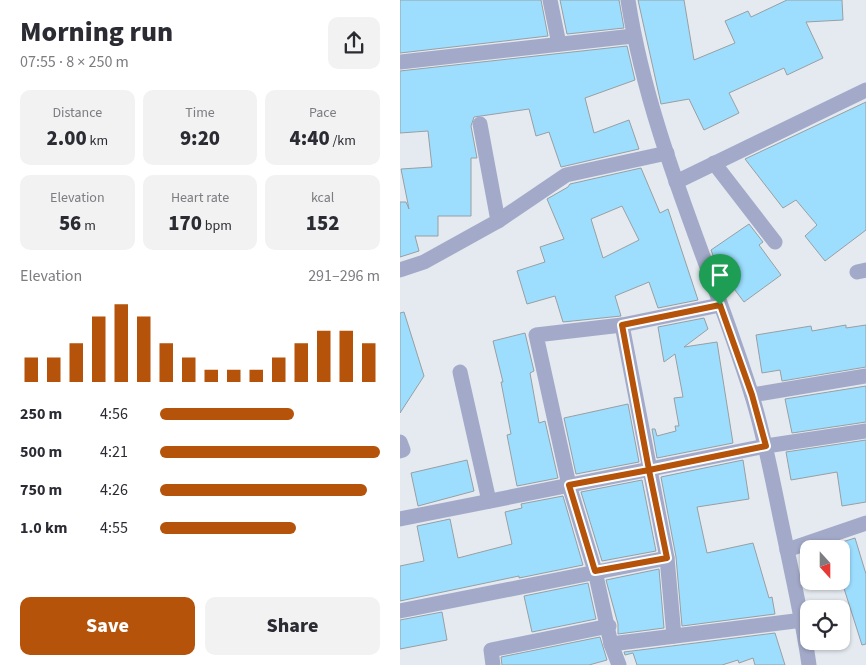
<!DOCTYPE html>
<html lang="en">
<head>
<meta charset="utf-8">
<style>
	body { margin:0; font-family:"Source Sans 3",sans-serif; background:#f2f2f3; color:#2b2b33; height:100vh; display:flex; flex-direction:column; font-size:19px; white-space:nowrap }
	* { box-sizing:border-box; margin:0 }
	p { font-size:16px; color:#7c7c81 }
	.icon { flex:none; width:28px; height:28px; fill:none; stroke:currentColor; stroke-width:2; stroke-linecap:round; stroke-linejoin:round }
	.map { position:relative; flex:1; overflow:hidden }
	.side { display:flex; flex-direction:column; background:#fff; width:400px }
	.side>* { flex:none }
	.needle { width:32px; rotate:159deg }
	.fabs { position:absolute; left:400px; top:540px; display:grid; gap:10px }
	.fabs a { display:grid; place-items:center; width:50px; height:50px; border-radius:10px; background:#fff; box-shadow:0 1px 4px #0004; font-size:25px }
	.pin { position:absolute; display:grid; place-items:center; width:42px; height:42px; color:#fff; margin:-51px -21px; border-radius:50% 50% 50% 0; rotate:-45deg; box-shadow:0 0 5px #0007 }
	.pin .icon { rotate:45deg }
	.round { display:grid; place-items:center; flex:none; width:52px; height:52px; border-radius:10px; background:#f2f2f3 }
	.head { display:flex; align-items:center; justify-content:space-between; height:85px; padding:0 20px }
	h1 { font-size:28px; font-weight:800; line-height:38px }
	.metrics { display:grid; grid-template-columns:repeat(3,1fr); gap:8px; height:85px; padding:5px 20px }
	.metrics div { display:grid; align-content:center; border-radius:10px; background:#f2f2f3; text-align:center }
	.metrics b { font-size:21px; font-weight:800 }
	.metrics small { font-size:14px; font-weight:400 }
	.metrics p { font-size:14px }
	.chart { height:140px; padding:10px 20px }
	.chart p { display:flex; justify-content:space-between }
	.chart svg { width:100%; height:90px; margin-top:5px; stroke:#b45309; stroke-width:6 }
	.cta { display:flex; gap:10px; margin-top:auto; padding:10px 20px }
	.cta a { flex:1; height:58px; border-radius:10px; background:#b45309; color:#fff; font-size:20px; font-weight:800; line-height:58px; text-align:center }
	.cta a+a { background:#f2f2f3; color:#2b2b33 }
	ul { padding:0 20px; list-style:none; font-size:16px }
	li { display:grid; grid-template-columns:80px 60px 1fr; align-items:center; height:38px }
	li i { height:12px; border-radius:6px; background:#b45309 }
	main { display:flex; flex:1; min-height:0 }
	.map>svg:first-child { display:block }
</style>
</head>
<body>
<main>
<section class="side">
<div class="head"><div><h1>Morning run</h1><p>07:55 · 8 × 250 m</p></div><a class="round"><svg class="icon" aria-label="share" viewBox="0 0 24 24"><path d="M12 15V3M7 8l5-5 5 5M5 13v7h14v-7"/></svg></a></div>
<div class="metrics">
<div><p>Distance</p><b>2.00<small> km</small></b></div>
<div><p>Time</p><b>9:20</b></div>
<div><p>Pace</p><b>4:40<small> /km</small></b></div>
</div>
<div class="metrics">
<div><p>Elevation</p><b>56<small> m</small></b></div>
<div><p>Heart rate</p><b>170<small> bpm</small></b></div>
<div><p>kcal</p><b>152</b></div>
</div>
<div class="chart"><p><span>Elevation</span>291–296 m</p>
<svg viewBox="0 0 160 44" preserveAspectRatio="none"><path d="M5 44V32M15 44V32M25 44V25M35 44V12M45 44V6M55 44V12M65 44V25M75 44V32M85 44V38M95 44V38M105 44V38M115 44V32M125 44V25M135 44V19M145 44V19M155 44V25"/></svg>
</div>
<ul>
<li><b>250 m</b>4:56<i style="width:61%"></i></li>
<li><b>500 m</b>4:21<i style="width:100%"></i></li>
<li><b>750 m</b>4:26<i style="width:94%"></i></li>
<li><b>1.0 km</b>4:55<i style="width:62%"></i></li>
</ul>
<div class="cta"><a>Save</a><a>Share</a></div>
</section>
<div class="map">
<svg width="466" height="665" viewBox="0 0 466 665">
	<rect width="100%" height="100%" fill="#e5eaf0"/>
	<!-- building -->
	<g fill="#9ddeff" stroke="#989fa2" fill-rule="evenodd">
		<polygon points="0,0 141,0 148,36 0,53"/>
		<polygon points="160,0 219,0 224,28 167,34"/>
		<polygon points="238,0 284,0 294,60 335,43 325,21 348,11 351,17 387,0 442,0 443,20 406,22 423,58 387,75 384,68 329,93 339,113 304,130 289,99 261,104"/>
		<polygon points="227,46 235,80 185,98 194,133 229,120 239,149 161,167 149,132 136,136 129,109 74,117 71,126 77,158 71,158 71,216 38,216 38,236 15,236 19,251 0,257 0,202 6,202 9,209 1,169 32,167 28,131 0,133 0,71"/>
		<polygon points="466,102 466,230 425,261 405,236 417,225 396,200 383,208 345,159"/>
		<path d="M241,168L260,213L268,209L298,300L258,308L249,282L215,296L221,316L163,322L155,296L127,304L117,271L145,262L140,247L164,239L147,199L168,187L170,184ZM222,206L239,240L203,258L191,219Z"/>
		<polygon points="349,224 363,242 359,245 381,275 344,302 317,266 311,250"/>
		<polygon points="4,312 24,376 0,413 0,313"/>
		<polygon points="304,318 308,329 284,347 317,342 333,443 257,458 252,429 255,429 257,436 276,431 275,426 279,426 274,398 283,397 275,354 264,362 258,327"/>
		<polygon points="446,325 446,328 466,325 466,367 382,381 380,370 362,373 356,335 411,326 412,331"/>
		<polygon points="125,333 134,371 130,373 139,423 145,421 158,478 117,486 107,435 111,434 101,382 103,382 93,341"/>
		<polygon points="466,386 466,422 392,433 385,399"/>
		<polygon points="228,404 239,462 176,474 164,418"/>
		<polygon points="466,440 466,502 442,506 437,472 391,480 386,452"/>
		<polygon points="67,460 74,491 18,506 11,473"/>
		<polygon points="343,460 349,499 297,507 307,553 353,543 369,598 372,597 375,614 282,626 276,557 261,477"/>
		<polygon points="242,480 256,551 202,561 181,492"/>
		<polygon points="163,496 183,565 119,578 119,576 0,601 0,566 24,561 17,526 50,519 58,558 112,544 105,512 122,508 121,504"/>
		<polygon points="455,538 466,574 466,644 462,645 441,579 441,549 420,549"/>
		<polygon points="409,552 409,574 403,554"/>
		<polygon points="259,569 264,628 218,634 218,624 206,580"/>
		<polygon points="188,583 196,619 132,632 124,596"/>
		<polygon points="42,612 47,640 0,649 0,620"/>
		<polygon points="375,633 385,665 355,665 353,658 339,663 338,660 322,665 237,665 233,653 225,655 224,652"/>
		<polygon points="200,637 207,660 189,665 102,665 101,657"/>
	</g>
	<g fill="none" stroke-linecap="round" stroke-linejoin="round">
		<!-- minor -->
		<g stroke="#a3aac9" stroke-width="15">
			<polyline points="150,0 159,44"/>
			<path d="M228,0C249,137 311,264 352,396C366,441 374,489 384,535C393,579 403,621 409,665"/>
			<polyline points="0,62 233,36"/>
			<polyline points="314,163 375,242"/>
			<polyline points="276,182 466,90"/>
			<polyline points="98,221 166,175 267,153"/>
			<polyline points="0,270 24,262 98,221 80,124"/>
			<polyline points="457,272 466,270"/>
			<polyline points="60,372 89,501"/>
			<polyline points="352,395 466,376"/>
			<polyline points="0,442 3,450 0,451"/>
			<polyline points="0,519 366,446 466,431"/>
			<polyline points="387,550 466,523"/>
			<polyline points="267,558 274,636"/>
			<polyline points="0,611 267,558 222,325"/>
			<polyline points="211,644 403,620"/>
			<polyline points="93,665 91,650 209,626"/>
			<polyline points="219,665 211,644 195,571 169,485 136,335 222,325 320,305"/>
		</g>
	</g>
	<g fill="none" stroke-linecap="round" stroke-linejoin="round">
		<!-- route casing -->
		<g stroke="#fff" stroke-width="10">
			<polyline id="route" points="320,305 222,325 249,470 169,485 195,571 267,558 249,470 366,446 352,395 320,305"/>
		</g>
		<!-- route -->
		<use href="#route" stroke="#b45309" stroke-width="6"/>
	</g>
</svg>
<div class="fabs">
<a><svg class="needle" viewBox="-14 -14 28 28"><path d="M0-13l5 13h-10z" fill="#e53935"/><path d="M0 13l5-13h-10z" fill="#7c7c81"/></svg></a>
<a><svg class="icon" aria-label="locate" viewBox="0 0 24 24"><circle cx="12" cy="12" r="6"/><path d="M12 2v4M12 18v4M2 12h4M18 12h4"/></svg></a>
</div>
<div class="pin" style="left:320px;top:305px;background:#1e9e55"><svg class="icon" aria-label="arrive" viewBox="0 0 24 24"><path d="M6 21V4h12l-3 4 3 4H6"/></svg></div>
</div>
</main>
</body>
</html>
